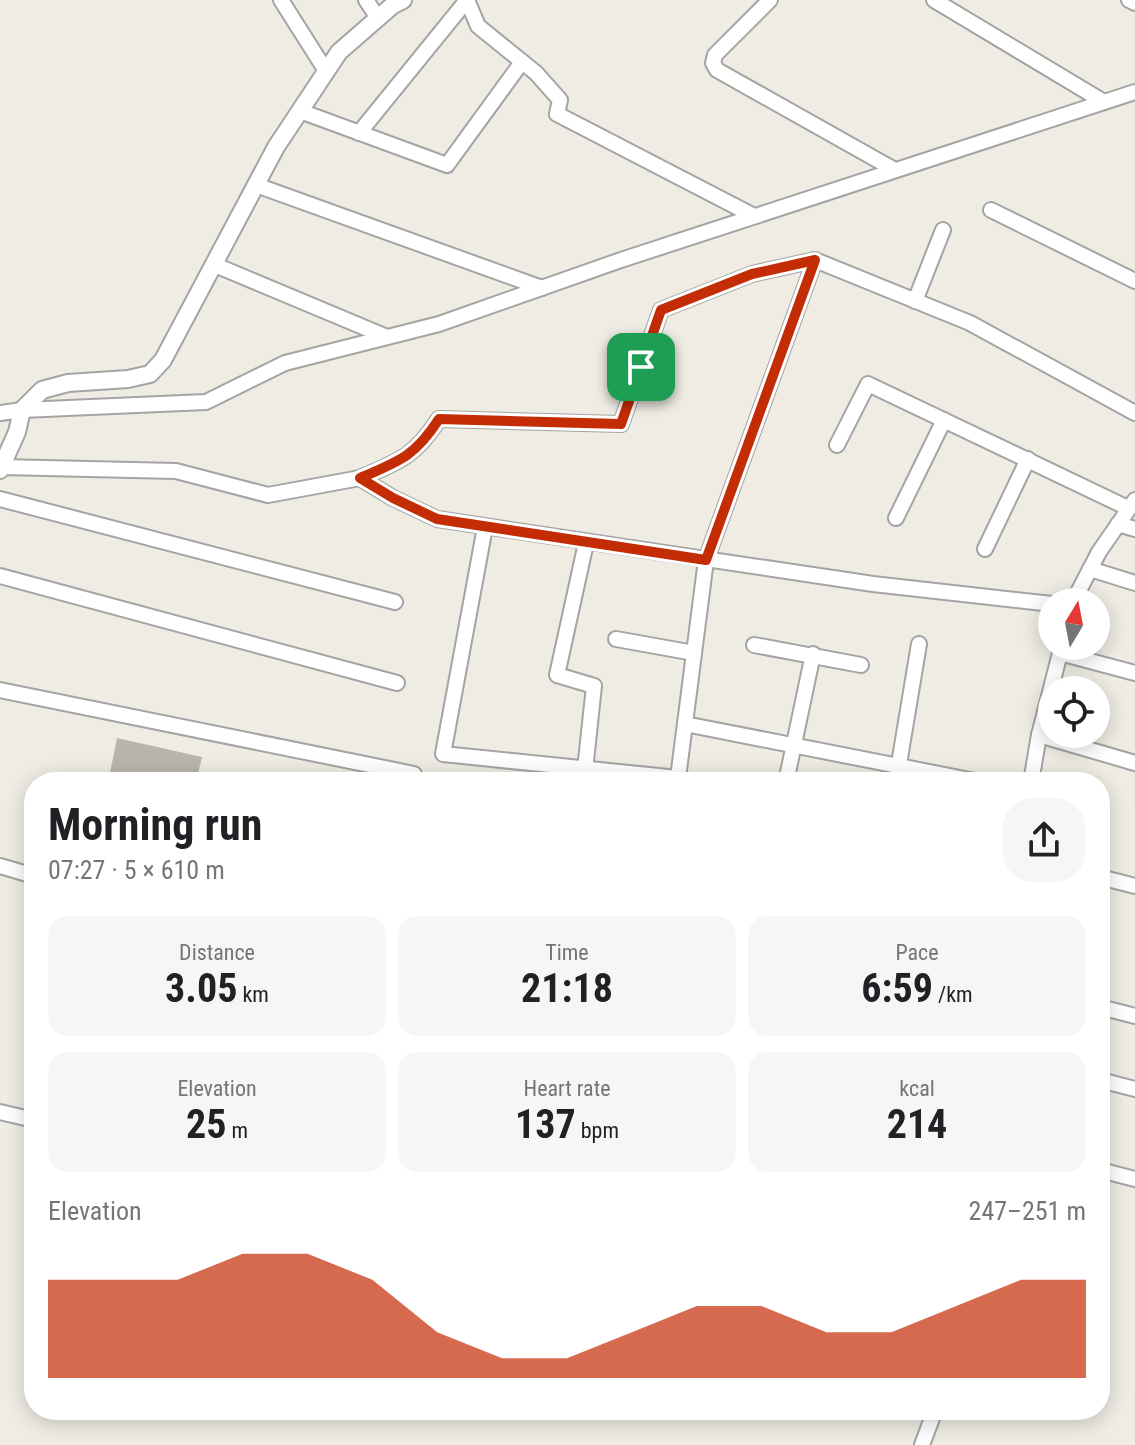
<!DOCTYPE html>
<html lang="en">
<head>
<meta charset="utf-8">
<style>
	body { margin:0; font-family:"Roboto Condensed",sans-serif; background:#f6f6f6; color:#202124; height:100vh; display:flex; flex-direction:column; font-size:30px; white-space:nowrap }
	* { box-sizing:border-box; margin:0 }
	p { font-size:26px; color:#757577 }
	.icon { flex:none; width:44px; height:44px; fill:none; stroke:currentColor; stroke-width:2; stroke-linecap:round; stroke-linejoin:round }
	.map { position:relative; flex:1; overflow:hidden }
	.panel { position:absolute; left:24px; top:772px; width:1086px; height:648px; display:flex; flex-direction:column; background:#fff; border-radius:32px; box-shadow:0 4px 20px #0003 }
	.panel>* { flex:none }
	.needle { width:52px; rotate:10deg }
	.buttons { position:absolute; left:1038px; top:588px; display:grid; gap:16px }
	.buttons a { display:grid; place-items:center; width:72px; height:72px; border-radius:50%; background:#fff; box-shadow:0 4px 20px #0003; font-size:40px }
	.pin { position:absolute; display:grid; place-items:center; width:68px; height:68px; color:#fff; margin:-34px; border-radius:16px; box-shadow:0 4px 12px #0006 }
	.round { display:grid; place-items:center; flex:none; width:84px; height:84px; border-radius:32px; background:#f6f6f6 }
	.summary { display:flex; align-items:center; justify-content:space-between; height:136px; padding:0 24px }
	h1 { font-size:44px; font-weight:700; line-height:60px }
	.stats { display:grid; grid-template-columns:repeat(3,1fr); gap:12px; height:136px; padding:8px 24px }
	.stats div { display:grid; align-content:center; border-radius:20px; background:#f6f6f6; text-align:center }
	.stats b { font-size:40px; font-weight:700 }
	.stats small { font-size:22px; font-weight:400 }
	.stats p { font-size:22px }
	.chart { height:224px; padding:16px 24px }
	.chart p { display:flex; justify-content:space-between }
	.chart svg { width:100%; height:144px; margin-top:8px; fill:#c42c06; opacity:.7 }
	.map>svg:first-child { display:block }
</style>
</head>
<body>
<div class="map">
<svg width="1135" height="1445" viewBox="0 0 1135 1445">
	<rect width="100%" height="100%" fill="#eeece3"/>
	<!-- building -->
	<polygon fill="#bab5ac" points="117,738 202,757 196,782 151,782 110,773"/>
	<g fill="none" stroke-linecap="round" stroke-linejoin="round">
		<!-- minor casing -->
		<g stroke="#a4a4a4" stroke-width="18">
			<g id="minor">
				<polyline points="281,0 326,71"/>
				<polyline points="366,0 378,18"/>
				<polyline points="467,0 478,26 536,73 560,100 557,114 754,216"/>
				<polyline points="770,0 715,55 713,63 717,70 895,170"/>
				<polyline points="934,0 1104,102"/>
				<polyline points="1129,0 1135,3"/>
				<polyline points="300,111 447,165 522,62"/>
				<polyline points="359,133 467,0"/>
				<polyline points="256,185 542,288"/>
				<polyline points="991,210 1135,281"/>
				<polyline points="215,265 387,337"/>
				<polyline points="915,301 943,230"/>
				<polyline points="0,413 22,410 206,402 285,363 439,324 621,260 1135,92"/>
				<polyline points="837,445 868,384 1128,508"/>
				<polyline points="1,467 176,471 268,495 360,478 393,498 437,519 873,584 1052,604"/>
				<path d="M360,478C400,461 415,456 439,419L621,424L661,310L752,274L815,260"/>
				<polyline points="0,499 395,602"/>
				<polyline points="896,518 944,420"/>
				<polyline points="1118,524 1135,529"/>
				<polyline points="485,527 443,754 678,778 677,782"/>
				<polyline points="985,549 1028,459"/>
				<polyline points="1090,569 1135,583"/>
				<polyline points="0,576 397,683"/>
				<polyline points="1073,602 1099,552 1135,500"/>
				<polyline points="616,639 694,653"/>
				<polyline points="754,645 861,665"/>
				<polyline points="1061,646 1060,653 1135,673"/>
				<polyline points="0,690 414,774 413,782"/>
				<polyline points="685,724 980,782"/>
				<polyline points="1039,735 1135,763"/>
				<polyline points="585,770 594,686 557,675 586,543"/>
				<polyline points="678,778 706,560 815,260 970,323 1135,413"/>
				<polyline points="786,782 813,654"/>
				<polyline points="896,782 919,644"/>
				<polyline points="1031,782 1039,735 1060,653"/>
				<polyline points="0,866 34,876"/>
				<polyline points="1100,877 1135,886"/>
				<polyline points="1100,1007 1135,1016"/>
				<polyline points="1100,1080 1135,1089"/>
				<polyline points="0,1112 34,1120"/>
				<polyline points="1100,1170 1135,1179"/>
				<polyline points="922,1445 935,1410"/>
			</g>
		</g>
		<!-- tertiary casing -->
		<g stroke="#a4a4a4" stroke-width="20">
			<polyline id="tertiary" points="0,470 17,432 22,410 42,390 68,383 128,379 150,374 163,360 276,147 339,52 393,5 403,0"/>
		</g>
		<!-- minor -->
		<use href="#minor" stroke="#fff" stroke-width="14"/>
		<!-- tertiary -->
		<use href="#tertiary" stroke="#fff" stroke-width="16"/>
	</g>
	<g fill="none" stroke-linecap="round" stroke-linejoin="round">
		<!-- route casing -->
		<g stroke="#fff" stroke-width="16">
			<path id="route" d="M815,260L706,560L437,519L393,498L360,478C400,461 415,456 439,419L621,424L661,310L752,274Z"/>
		</g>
		<!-- route -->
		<use href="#route" stroke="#c42c06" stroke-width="10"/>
	</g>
</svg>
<div class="buttons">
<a><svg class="needle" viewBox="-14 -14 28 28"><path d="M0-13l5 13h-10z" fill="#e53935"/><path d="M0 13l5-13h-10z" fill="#757577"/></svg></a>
<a><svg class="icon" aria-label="locate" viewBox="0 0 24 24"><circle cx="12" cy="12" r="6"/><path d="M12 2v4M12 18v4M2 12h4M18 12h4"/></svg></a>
</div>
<div class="pin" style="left:641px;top:367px;background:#1e9e55"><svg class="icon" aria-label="arrive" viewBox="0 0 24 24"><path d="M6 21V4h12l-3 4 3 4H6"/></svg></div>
<section class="panel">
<div class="summary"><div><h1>Morning run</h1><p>07:27 · 5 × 610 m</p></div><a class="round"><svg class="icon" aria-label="share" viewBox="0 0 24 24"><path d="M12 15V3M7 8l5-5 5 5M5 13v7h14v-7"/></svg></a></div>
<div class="stats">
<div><p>Distance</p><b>3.05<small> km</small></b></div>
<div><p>Time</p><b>21:18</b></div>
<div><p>Pace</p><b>6:59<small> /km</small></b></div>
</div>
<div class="stats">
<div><p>Elevation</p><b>25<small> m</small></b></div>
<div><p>Heart rate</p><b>137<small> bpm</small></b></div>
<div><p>kcal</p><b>214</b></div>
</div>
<div class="chart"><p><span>Elevation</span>247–251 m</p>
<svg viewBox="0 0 160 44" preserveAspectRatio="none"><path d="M0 44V14L10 14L20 14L30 6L40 6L50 14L60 30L70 38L80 38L90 30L100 22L110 22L120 30L130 30L140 22L150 14L160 14V44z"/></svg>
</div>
</section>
</div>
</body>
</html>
